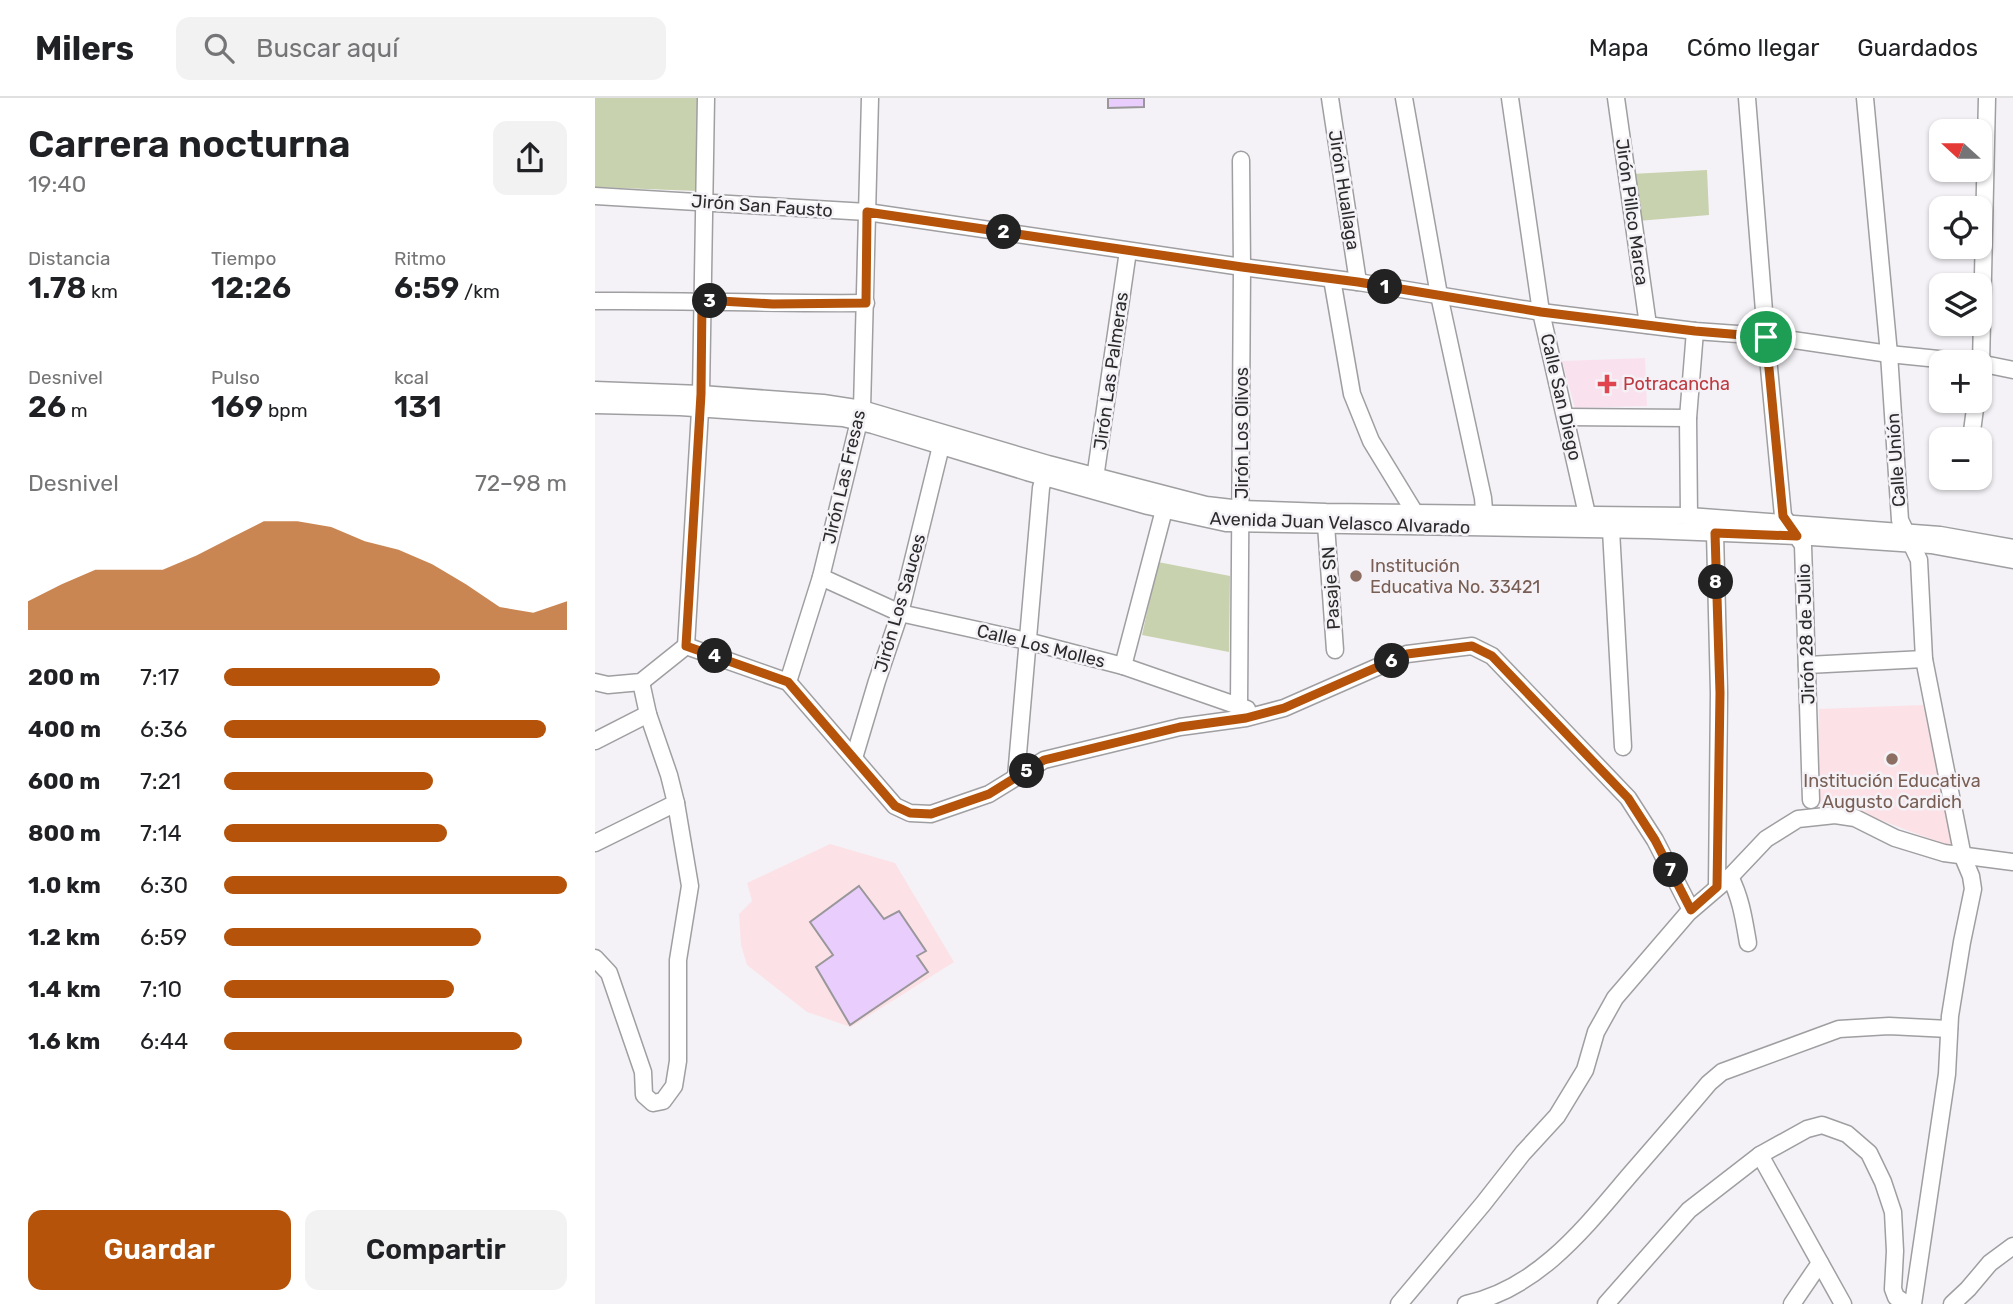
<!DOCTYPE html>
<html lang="es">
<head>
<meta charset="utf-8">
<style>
	body { margin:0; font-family:Rubik,sans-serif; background:#f2f2f2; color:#202124; height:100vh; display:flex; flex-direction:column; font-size:26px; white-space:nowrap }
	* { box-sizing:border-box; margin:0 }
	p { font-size:23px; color:#757577 }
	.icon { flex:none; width:38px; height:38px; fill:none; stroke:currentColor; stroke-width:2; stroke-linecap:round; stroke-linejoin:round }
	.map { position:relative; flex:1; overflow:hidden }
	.drawer { display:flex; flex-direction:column; background:#fff; width:595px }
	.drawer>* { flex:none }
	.needle { width:46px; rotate:291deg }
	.tools { position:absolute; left:1334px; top:21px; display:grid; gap:14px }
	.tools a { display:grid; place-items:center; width:63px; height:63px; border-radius:14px; background:#fff; box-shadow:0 2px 5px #0004; font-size:35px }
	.pin { position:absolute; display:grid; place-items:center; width:60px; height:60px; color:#fff; margin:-30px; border:4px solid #fff; border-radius:50%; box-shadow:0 2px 7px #0007 }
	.km { position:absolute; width:35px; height:35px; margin:-18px; border-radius:50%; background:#222; color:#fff; font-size:19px; line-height:35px; text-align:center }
	.round { display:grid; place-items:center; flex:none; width:74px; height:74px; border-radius:14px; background:#f2f2f2 }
	.summary { display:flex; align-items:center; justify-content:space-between; height:119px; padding:0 28px }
	h1 { font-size:38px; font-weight:600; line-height:52px }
	.metrics { display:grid; grid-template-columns:repeat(3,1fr); gap:10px; height:119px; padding:7px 28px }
	.metrics div { display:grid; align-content:center }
	.metrics b { font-size:30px; font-weight:600 }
	.metrics small { font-size:19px; font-weight:400 }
	.metrics p { font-size:19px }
	.chart { height:196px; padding:14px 28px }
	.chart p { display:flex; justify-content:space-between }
	.chart svg { width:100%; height:126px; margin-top:7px; fill:#b45309; opacity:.7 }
	.cta { display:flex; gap:14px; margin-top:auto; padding:14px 28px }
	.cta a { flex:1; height:80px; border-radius:14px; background:#b45309; color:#fff; font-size:28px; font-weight:600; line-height:80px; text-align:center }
	.cta a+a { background:#f2f2f2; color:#202124 }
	ul { padding:0 28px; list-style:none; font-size:23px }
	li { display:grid; grid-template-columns:112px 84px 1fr; align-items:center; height:52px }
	li i { height:18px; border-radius:9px; background:#b45309 }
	header { display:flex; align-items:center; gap:42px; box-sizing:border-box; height:98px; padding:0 35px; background:#fff; border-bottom:2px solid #e0e0e0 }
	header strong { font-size:33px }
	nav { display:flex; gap:38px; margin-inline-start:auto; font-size:24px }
	.search { width:490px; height:63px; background:#f2f2f2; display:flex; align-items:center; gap:18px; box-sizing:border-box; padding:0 24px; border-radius:14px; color:#757577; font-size:26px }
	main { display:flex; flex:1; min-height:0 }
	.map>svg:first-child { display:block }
</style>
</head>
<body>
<header>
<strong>Milers</strong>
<div class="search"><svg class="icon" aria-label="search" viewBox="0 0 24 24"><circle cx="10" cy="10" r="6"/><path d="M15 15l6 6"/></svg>Buscar aquí</div>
<nav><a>Mapa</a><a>Cómo llegar</a><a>Guardados</a></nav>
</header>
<main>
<section class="drawer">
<div class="summary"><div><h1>Carrera nocturna</h1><p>19:40</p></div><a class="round"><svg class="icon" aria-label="share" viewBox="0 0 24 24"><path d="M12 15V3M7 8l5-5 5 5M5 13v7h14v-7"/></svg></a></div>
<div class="metrics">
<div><p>Distancia</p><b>1.78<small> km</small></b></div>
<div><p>Tiempo</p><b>12:26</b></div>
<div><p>Ritmo</p><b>6:59<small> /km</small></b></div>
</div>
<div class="metrics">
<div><p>Desnivel</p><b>26<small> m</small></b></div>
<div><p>Pulso</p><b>169<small> bpm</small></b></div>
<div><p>kcal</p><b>131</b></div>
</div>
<div class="chart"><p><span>Desnivel</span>72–98 m</p>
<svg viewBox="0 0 160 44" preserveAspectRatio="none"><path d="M0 44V34L10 28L20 23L30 23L40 23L50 18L60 12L70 6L80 6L90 8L100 13L110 16L120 21L130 28L140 36L150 38L160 34V44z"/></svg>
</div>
<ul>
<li><b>200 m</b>7:17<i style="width:63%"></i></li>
<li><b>400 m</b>6:36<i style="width:94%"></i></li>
<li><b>600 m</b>7:21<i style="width:61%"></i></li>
<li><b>800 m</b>7:14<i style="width:65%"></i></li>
<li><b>1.0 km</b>6:30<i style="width:100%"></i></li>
<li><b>1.2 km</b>6:59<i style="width:75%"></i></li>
<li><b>1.4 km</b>7:10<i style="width:67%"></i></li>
<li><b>1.6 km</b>6:44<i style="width:87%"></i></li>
</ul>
<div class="cta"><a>Guardar</a><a>Compartir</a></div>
</section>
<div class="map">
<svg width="1418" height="1206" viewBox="0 0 1418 1206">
	<rect width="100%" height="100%" fill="#f4f2f6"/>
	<!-- education -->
	<g fill="#fce2e6">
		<polygon points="1328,607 1359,750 1254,710 1222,705 1224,611"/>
		<polygon points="235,746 300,765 359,864 256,929 212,914 152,867 146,847 144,816 157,803 152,785"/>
	</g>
	<!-- medical -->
	<polygon fill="#f9e2ee" points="1050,260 1052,308 980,310 967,263"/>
	<!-- green -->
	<g fill="#c8d2ae">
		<polygon points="0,0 104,0 103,93 0,89"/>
		<polygon points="1112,72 1114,117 1043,123 1036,76"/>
		<polygon points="563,464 635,478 634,554 547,537"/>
	</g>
	<!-- building -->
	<g fill="#e9cdfc" stroke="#99979a" stroke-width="2">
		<polygon points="513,0 549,0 549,9 513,10"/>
		<polygon points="264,788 289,821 304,813 331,853 322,858 333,874 255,927 221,869 238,857 215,824"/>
	</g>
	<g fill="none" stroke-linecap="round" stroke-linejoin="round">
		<!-- minor casing -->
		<g stroke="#9f9ea1" stroke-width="19">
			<g id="minor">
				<polyline points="735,0 763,184"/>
				<polyline points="809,0 844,197 888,400 890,424"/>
				<polyline points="915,0 946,214 994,425"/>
				<polyline points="1021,0 1053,227"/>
				<polyline points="1152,0 1171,238 1188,418 1208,447 1216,702"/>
				<polyline points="1270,0 1294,256 1305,422 1324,462 1329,561 1368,759 1376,778 1378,791 1367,844 1355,918 1352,976 1318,1206"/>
				<polyline points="0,98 272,114 647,169 763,184 946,214 1100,233 1171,238 1294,256 1373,264"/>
				<polyline points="737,181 757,296 776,343 820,415"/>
				<path d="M0,203C90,202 180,206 271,205"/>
				<polyline points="1384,265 1418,272"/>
				<polyline points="1384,281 1386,266 1392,0"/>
				<polyline points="0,292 106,296 228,305 267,311 453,366 611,407 646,411 731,414 1094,418 1345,437 1418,450"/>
				<polyline points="0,307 85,309 248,320 278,327 432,374 553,408 631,425 1053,432 1202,438 1336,447 1418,462"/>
				<polyline points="971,319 1093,320"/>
				<polyline points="1376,341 1381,303"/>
				<polyline points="499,387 533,153"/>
				<polyline points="1094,418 1093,320 1100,233"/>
				<polyline points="731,427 740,552"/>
				<polyline points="1016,432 1028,649"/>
				<polyline points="1120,435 1124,595 1122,789"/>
				<polyline points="226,479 305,515 432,543 528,568 652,611"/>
				<polyline points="91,548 193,584 300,708 315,715 336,716 394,696 449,662 585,629 651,620 689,610 812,556 877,548 897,558 1033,700 1060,742 1096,812"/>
				<polyline points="91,548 106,296 111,0"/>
				<polyline points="1212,567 1329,561"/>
				<polyline points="528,568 569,412"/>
				<polyline points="0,584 13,587 46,584 91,548"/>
				<polyline points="193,584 226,479 267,311 275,0"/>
				<polyline points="644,608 647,169 646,62"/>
				<polyline points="0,643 53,616"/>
				<polyline points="259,660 282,583 305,515 346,348"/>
				<polyline points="421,679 446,390 449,379"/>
				<polyline points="0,745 81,705"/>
				<path d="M1135,779C1146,800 1149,822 1153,845"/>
				<polyline points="0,860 14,875 48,974 49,997 58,1005 68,1003 79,988 83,963 83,862 95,788 81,705 74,677 53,616 46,584"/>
				<polyline points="804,1206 888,1106 928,1055 962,1018 990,972 1001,934 1020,900 1093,815 1135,779 1171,741 1203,721 1240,717 1260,720 1300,740 1349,755 1418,764"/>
				<path d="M871,1206C942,1191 989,1131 1033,1079C1060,1048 1087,1017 1114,985L1127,974L1244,931L1294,928L1354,931"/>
				<polyline points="1011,1206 1094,1112 1165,1057"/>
				<polyline points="1197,1206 1225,1165"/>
				<polyline points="1248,1206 1165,1057 1212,1031 1227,1027 1252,1036 1274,1055 1288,1084 1298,1114 1300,1153 1298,1191 1301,1199 1307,1203 1315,1206"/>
				<polyline points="1357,1206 1373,1191 1395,1165 1418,1148"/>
			</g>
		</g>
		<!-- minor -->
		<use href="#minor" stroke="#fff" stroke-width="16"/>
	</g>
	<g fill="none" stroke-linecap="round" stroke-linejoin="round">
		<!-- route casing -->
		<g stroke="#fff" stroke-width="14">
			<polygon id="route" points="272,114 647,169 763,184 946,214 1100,233 1171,239 1188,418 1202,438 1120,435 1125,595 1122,789 1096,812 1060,742 1033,700 897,558 877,548 812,556 689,610 651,620 585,629 449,662 394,696 336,716 315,715 300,708 193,584 91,548 106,296 107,202 178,206 271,205"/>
		</g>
		<!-- route -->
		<use href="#route" stroke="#b45309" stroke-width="9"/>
	</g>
	<!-- markers -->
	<path fill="#e0444e" stroke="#f4f2f6" stroke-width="2.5" d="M1008.5 275.5h7v7h7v7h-7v7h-7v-7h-7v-7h7z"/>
	<g fill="#8d6e63" stroke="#f4f2f6" stroke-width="2.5">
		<circle cx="761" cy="478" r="7"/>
		<circle cx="1297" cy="661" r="7"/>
	</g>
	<g text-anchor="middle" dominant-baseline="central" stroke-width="5" stroke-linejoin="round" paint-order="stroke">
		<!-- street labels -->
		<g font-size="18" fill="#2b2b2c" stroke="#f4f2f6">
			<text transform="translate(749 92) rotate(81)">Jirón Huallaga</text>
			<text transform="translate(167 108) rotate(4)">Jirón San Fausto</text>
			<text transform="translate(1037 114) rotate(82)">Jirón Pillco Marca</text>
			<text transform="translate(516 273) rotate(-82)">Jirón Las Palmeras</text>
			<text transform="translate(966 299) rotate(77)">Calle San Diego</text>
			<text transform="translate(647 335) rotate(-90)">Jirón Los Olivos</text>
			<text transform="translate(1301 362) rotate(-94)">Calle Unión</text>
			<text transform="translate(249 379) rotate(-77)">Jirón Las Fresas</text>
			<text transform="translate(745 425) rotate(2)">Avenida Juan Velasco Alvarado</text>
			<text transform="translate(736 490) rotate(-94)">Pasaje SN</text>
			<text transform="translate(305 505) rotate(-74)">Jirón Los Sauces</text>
			<text transform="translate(1211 536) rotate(-92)">Jirón 28 de Julio</text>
			<text transform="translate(446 548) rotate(14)">Calle Los Molles</text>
		</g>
		<!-- health labels -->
		<g font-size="18" fill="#be3a42" stroke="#f4f2f6" text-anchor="start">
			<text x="1028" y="286">Potracancha</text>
		</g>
		<!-- education labels -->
		<g font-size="18" fill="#785e54" stroke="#f4f2f6" text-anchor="start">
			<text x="775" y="468">Institución<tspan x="775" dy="21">Educativa No. 33421</tspan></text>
			<text x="1297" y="683" text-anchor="middle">Institución Educativa<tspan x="1297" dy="21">Augusto Cardich</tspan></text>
		</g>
	</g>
</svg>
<div class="tools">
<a><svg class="needle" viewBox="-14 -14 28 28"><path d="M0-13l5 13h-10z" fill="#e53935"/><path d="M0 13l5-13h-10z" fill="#757577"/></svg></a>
<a><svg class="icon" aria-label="locate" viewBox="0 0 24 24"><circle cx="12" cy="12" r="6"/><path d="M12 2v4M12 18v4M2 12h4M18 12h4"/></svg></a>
<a><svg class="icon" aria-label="layers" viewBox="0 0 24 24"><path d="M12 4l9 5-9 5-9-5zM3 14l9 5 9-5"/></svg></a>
<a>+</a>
<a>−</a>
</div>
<div class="pin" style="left:1171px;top:239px;background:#1e9e55"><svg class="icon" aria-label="arrive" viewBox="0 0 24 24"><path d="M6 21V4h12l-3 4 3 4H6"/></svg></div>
<b class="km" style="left:790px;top:189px">1</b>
<b class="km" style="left:409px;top:134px">2</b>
<b class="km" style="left:115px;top:203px">3</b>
<b class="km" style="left:120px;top:558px">4</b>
<b class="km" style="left:432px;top:673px">5</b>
<b class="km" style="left:797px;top:563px">6</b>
<b class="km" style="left:1076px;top:772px">7</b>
<b class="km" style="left:1121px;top:484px">8</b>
</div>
</main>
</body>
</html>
